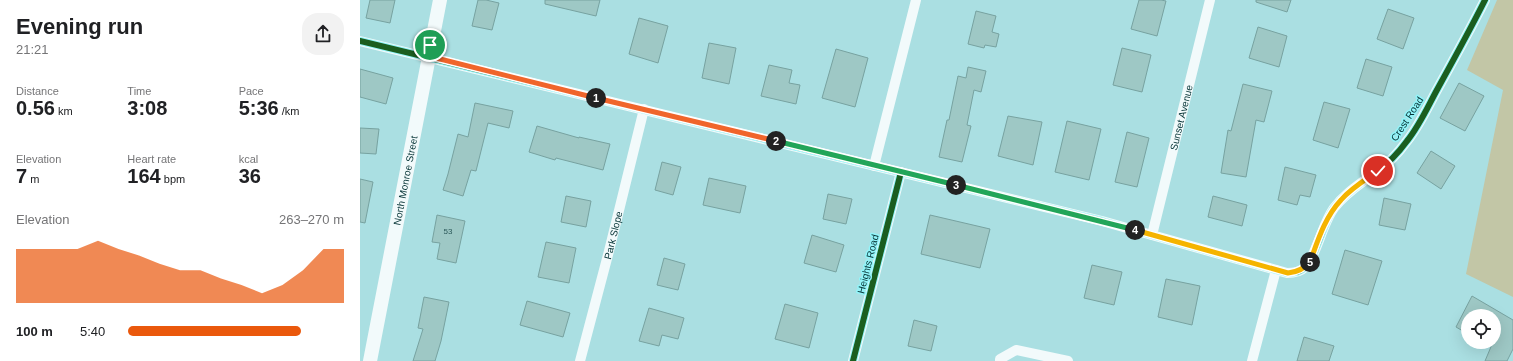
<!DOCTYPE html>
<html lang="en">
<head>
<meta charset="utf-8">
<style>
	body { margin:0; font-family:Arial,sans-serif; background:#f2f2f2; color:#202124; height:100vh; display:flex; flex-direction:column; font-size:15px; white-space:nowrap }
	* { box-sizing:border-box; margin:0 }
	p { font-size:13px; color:#757577 }
	.icon { flex:none; width:22px; height:22px; fill:none; stroke:currentColor; stroke-width:2; stroke-linecap:round; stroke-linejoin:round }
	.map { position:relative; flex:1; overflow:hidden }
	.sheet { display:flex; flex-direction:column; background:#fff; width:360px }
	.sheet>* { flex:none }
	.tools { position:absolute; left:1101px; top:309px; display:grid; gap:8px }
	.tools a { display:grid; place-items:center; width:40px; height:40px; border-radius:50%; background:#fff; box-shadow:0 4px 16px #0002; font-size:20px }
	.pin { position:absolute; display:grid; place-items:center; width:34px; height:34px; color:#fff; margin:-17px; border:2px solid #fff; border-radius:50%; box-shadow:0 1px 4px #0007 }
	.km { position:absolute; width:20px; height:20px; margin:-10px; border-radius:50%; background:#222; color:#fff; font-size:11px; line-height:20px; text-align:center }
	.round { display:grid; place-items:center; flex:none; width:42px; height:42px; border-radius:16px; background:#f2f2f2 }
	.overview { display:flex; align-items:center; justify-content:space-between; height:68px; padding:0 16px }
	h1 { font-size:22px; font-weight:700; line-height:30px }
	.metrics { display:grid; grid-template-columns:repeat(3,1fr); gap:6px; height:68px; padding:4px 16px }
	.metrics div { display:grid; align-content:center }
	.metrics b { font-size:20px; font-weight:700 }
	.metrics small { font-size:11px; font-weight:400 }
	.metrics p { font-size:11px }
	.chart { height:112px; padding:8px 16px }
	.chart p { display:flex; justify-content:space-between }
	.chart svg { width:100%; height:72px; margin-top:4px; fill:#ea580c; opacity:.7 }
	ul { padding:0 16px; list-style:none; font-size:13px }
	li { display:grid; grid-template-columns:64px 48px 1fr; align-items:center; height:30px }
	li i { height:10px; border-radius:5px; background:#ea580c }
	main { display:flex; flex:1; min-height:0 }
	.map>svg:first-child { display:block }
</style>
</head>
<body>
<main>
<section class="sheet">
<div class="overview"><div><h1>Evening run</h1><p>21:21</p></div><a class="round"><svg class="icon" aria-label="share" viewBox="0 0 24 24"><path d="M12 15V3M7 8l5-5 5 5M5 13v7h14v-7"/></svg></a></div>
<div class="metrics">
<div><p>Distance</p><b>0.56<small> km</small></b></div>
<div><p>Time</p><b>3:08</b></div>
<div><p>Pace</p><b>5:36<small> /km</small></b></div>
</div>
<div class="metrics">
<div><p>Elevation</p><b>7<small> m</small></b></div>
<div><p>Heart rate</p><b>164<small> bpm</small></b></div>
<div><p>kcal</p><b>36</b></div>
</div>
<div class="chart"><p><span>Elevation</span>263–270 m</p>
<svg viewBox="0 0 160 44" preserveAspectRatio="none"><path d="M0 44V11L10 11L20 11L30 11L40 6L50 11L60 15L70 20L80 24L90 24L100 29L110 33L120 38L130 33L140 24L150 11L160 11V44z"/></svg>
</div>
<ul>
<li><b>100 m</b>5:40<i style="width:80%"></i></li>
</ul>
</section>
<div class="map">
<svg width="1153" height="361" viewBox="0 0 1153 361">
	<rect width="100%" height="100%" fill="#aadfe2"/>
	<!-- green -->
	<polygon fill="#c2c6a6" points="1137,0 1153,0 1153,297 1106,274 1143,90 1107,70"/>
	<!-- building -->
	<g fill="#9ec8c5" stroke="#77a2a0">
		<polygon points="10,0 35,0 30,23 6,18"/>
		<polygon points="118,0 126,0 139,3 132,30 112,26"/>
		<polygon points="185,0 240,0 236,16 185,4"/>
		<polygon points="779,0 801,0 806,1 797,36 771,29"/>
		<polygon points="896,0 931,0 927,12 896,2"/>
		<polygon points="1028,9 1054,18 1043,49 1017,39"/>
		<polygon points="616,11 636,16 632,32 639,34 636,47 625,45 624,48 608,44"/>
		<polygon points="279,18 308,26 298,63 269,54"/>
		<polygon points="898,27 927,36 919,67 889,58"/>
		<polygon points="349,43 376,48 369,84 342,78"/>
		<polygon points="762,48 791,55 782,92 753,85"/>
		<polygon points="476,49 508,58 495,107 462,98"/>
		<polygon points="1006,59 1032,67 1023,96 997,88"/>
		<polygon points="409,65 432,70 429,83 440,85 436,104 401,96"/>
		<polygon points="608,67 626,71 621,92 614,90 607,125 611,126 602,162 579,157 587,120 589,120 598,76 606,78"/>
		<polygon points="0,69 33,78 26,104 0,97"/>
		<polygon points="1099,83 1124,96 1105,131 1080,118"/>
		<polygon points="883,84 912,91 904,122 896,120 886,177 861,173 868,130 871,131"/>
		<polygon points="964,102 990,109 978,148 953,140"/>
		<polygon points="115,103 153,111 149,128 128,123 116,171 111,170 103,196 83,190 88,174 98,134 108,137"/>
		<polygon points="648,116 682,122 673,165 638,156"/>
		<polygon points="707,121 741,129 729,180 695,172"/>
		<polygon points="177,126 219,138 219,137 250,144 243,170 196,158 195,160 169,152"/>
		<polygon points="0,128 19,129 16,154 0,153"/>
		<polygon points="767,132 789,138 777,187 755,182"/>
		<polygon points="1071,151 1095,166 1081,189 1057,173"/>
		<polygon points="302,162 321,167 313,195 295,190"/>
		<polygon points="925,167 956,175 950,197 940,195 937,205 918,200"/>
		<polygon points="349,178 386,186 380,213 343,205"/>
		<polygon points="0,179 13,182 5,223 0,222"/>
		<polygon points="468,194 492,199 486,224 463,219"/>
		<polygon points="206,196 231,201 226,227 201,222"/>
		<polygon points="853,196 887,205 882,226 848,217"/>
		<polygon points="1024,198 1051,204 1045,230 1019,225"/>
		<polygon points="77,215 105,221 96,263 77,259 80,243 72,242"/>
		<polygon points="570,215 630,229 620,268 561,254"/>
		<polygon points="452,235 484,245 476,272 444,263"/>
		<polygon points="186,242 216,248 209,283 178,277"/>
		<polygon points="985,250 1022,261 1008,305 972,294"/>
		<polygon points="304,258 325,264 318,290 297,285"/>
		<polygon points="732,265 762,272 754,305 724,298"/>
		<polygon points="806,279 840,286 832,325 798,317"/>
		<polygon points="1112,296 1153,320 1153,349 1147,361 1125,361 1133,342 1134,342 1134,316 1108,316 1108,334 1096,327"/>
		<polygon points="64,297 89,302 81,341 75,361 53,361 63,329 58,328"/>
		<polygon points="167,301 210,313 203,337 160,325"/>
		<polygon points="425,304 458,313 449,348 415,339"/>
		<polygon points="289,308 324,318 318,339 302,335 299,346 279,341"/>
		<polygon points="554,320 577,326 571,351 548,346"/>
		<polygon points="944,337 974,346 969,361 937,361"/>
	</g>
	<g fill="none" stroke-linecap="round" stroke-linejoin="round">
		<!-- street -->
		<g stroke="#f2fafb" stroke-width="10">
			<path d="M0,41L742,221L927,273C934,273 940,272 944,268C956,258 962,224 974,208C986,192 1002,183 1017,171C1029,163 1039,152 1047,141C1060,125 1068,106 1078,88C1094,59 1110,30 1125,0"/>
			<polyline points="514,166 556,0"/>
			<path id="s1" d="M792,235L850,0"/>
			<path id="s2" d="M220,361L249,251L284,109"/>
			<polyline points="493,361 541,172"/>
			<polyline points="640,361 640,359 656,350 708,361"/>
			<polyline points="892,361 916,270"/>
		</g>
		<!-- secondary -->
		<path stroke="#f2fafb" stroke-width="14" id="s3" d="M10,361L80,0"/>
		<!-- cycleway casing -->
		<g stroke="#92f5fa" stroke-width="8">
			<g id="cycleway">
				<path d="M0,41L742,221L927,273C934,273 940,272 944,268C956,258 962,224 974,208C986,192 1002,183 1017,171C1029,163 1039,152 1047,141C1060,125 1068,106 1078,88C1094,59 1110,30 1125,0"/>
				<polyline points="493,361 541,172"/>
			</g>
		</g>
		<!-- cycleway -->
		<use href="#cycleway" stroke="#1b5e20" stroke-width="6"/>
	</g>
	<g fill="none" stroke-linecap="round" stroke-linejoin="round">
		<!-- split-1 casing -->
		<g stroke="#fff" stroke-width="8">
			<polyline id="split-1" points="70,45 68,56 236,98"/>
		</g>
		<!-- split-2 casing -->
		<g stroke="#fff" stroke-width="8">
			<polyline id="split-2" points="236,98 416,141"/>
		</g>
		<!-- split-3 casing -->
		<g stroke="#fff" stroke-width="8">
			<polyline id="split-3" points="416,141 596,185"/>
		</g>
		<!-- split-4 casing -->
		<g stroke="#fff" stroke-width="8">
			<polyline id="split-4" points="596,185 775,230"/>
		</g>
		<!-- split-5 casing -->
		<g stroke="#fff" stroke-width="8">
			<path id="split-5" d="M775,230L928,273C938,272 944,269 950,262"/>
		</g>
		<!-- split-6 casing -->
		<g stroke="#fff" stroke-width="8">
			<path id="split-6" d="M950,262C958,240 965,217 981,200C991,188 1005,180 1018,171"/>
		</g>
		<!-- split-1 -->
		<use href="#split-1" stroke="#f0652b" stroke-width="5"/>
		<!-- split-2 -->
		<use href="#split-2" stroke="#f0652b" stroke-width="5"/>
		<!-- split-3 -->
		<use href="#split-3" stroke="#22a559" stroke-width="5"/>
		<!-- split-4 -->
		<use href="#split-4" stroke="#22a559" stroke-width="5"/>
		<!-- split-5 -->
		<use href="#split-5" stroke="#f5b400" stroke-width="5"/>
		<!-- split-6 -->
		<use href="#split-6" stroke="#f5b400" stroke-width="5"/>
	</g>
	<g text-anchor="middle" dominant-baseline="central" stroke-width="3" stroke-linejoin="round" paint-order="stroke">
		<!-- number labels -->
		<g font-size="8" fill="#2c595a">
			<text x="88" y="231">53</text>
		</g>
		<!-- street labels -->
		<g font-size="10" fill="#053335" stroke="#92f5fa">
			<text stroke="none"><textPath href="#s1" startOffset="121">Sunset Avenue</textPath></text>
			<text transform="translate(1047 119) rotate(-57)">Crest Road</text>
			<text stroke="none"><textPath href="#s3" startOffset="184">North Monroe Street</textPath></text>
			<text stroke="none"><textPath href="#s2" startOffset="130">Park Slope</textPath></text>
			<text transform="translate(508 264) rotate(-76)">Heights Road</text>
		</g>
	</g>
</svg>
<div class="tools">
<a><svg class="icon" aria-label="locate" viewBox="0 0 24 24"><circle cx="12" cy="12" r="6"/><path d="M12 2v4M12 18v4M2 12h4M18 12h4"/></svg></a>
</div>
<div class="pin" style="left:70px;top:45px;background:#1e9e55"><svg class="icon" aria-label="arrive" viewBox="0 0 24 24"><path d="M6 21V4h12l-3 4 3 4H6"/></svg></div>
<div class="pin" style="left:1018px;top:171px;background:#d93025"><svg class="icon" aria-label="check" viewBox="0 0 24 24"><path d="M5 12l5 5 9-10"/></svg></div>
<b class="km" style="left:236px;top:98px">1</b>
<b class="km" style="left:416px;top:141px">2</b>
<b class="km" style="left:596px;top:185px">3</b>
<b class="km" style="left:775px;top:230px">4</b>
<b class="km" style="left:950px;top:262px">5</b>
</div>
</main>
</body>
</html>
